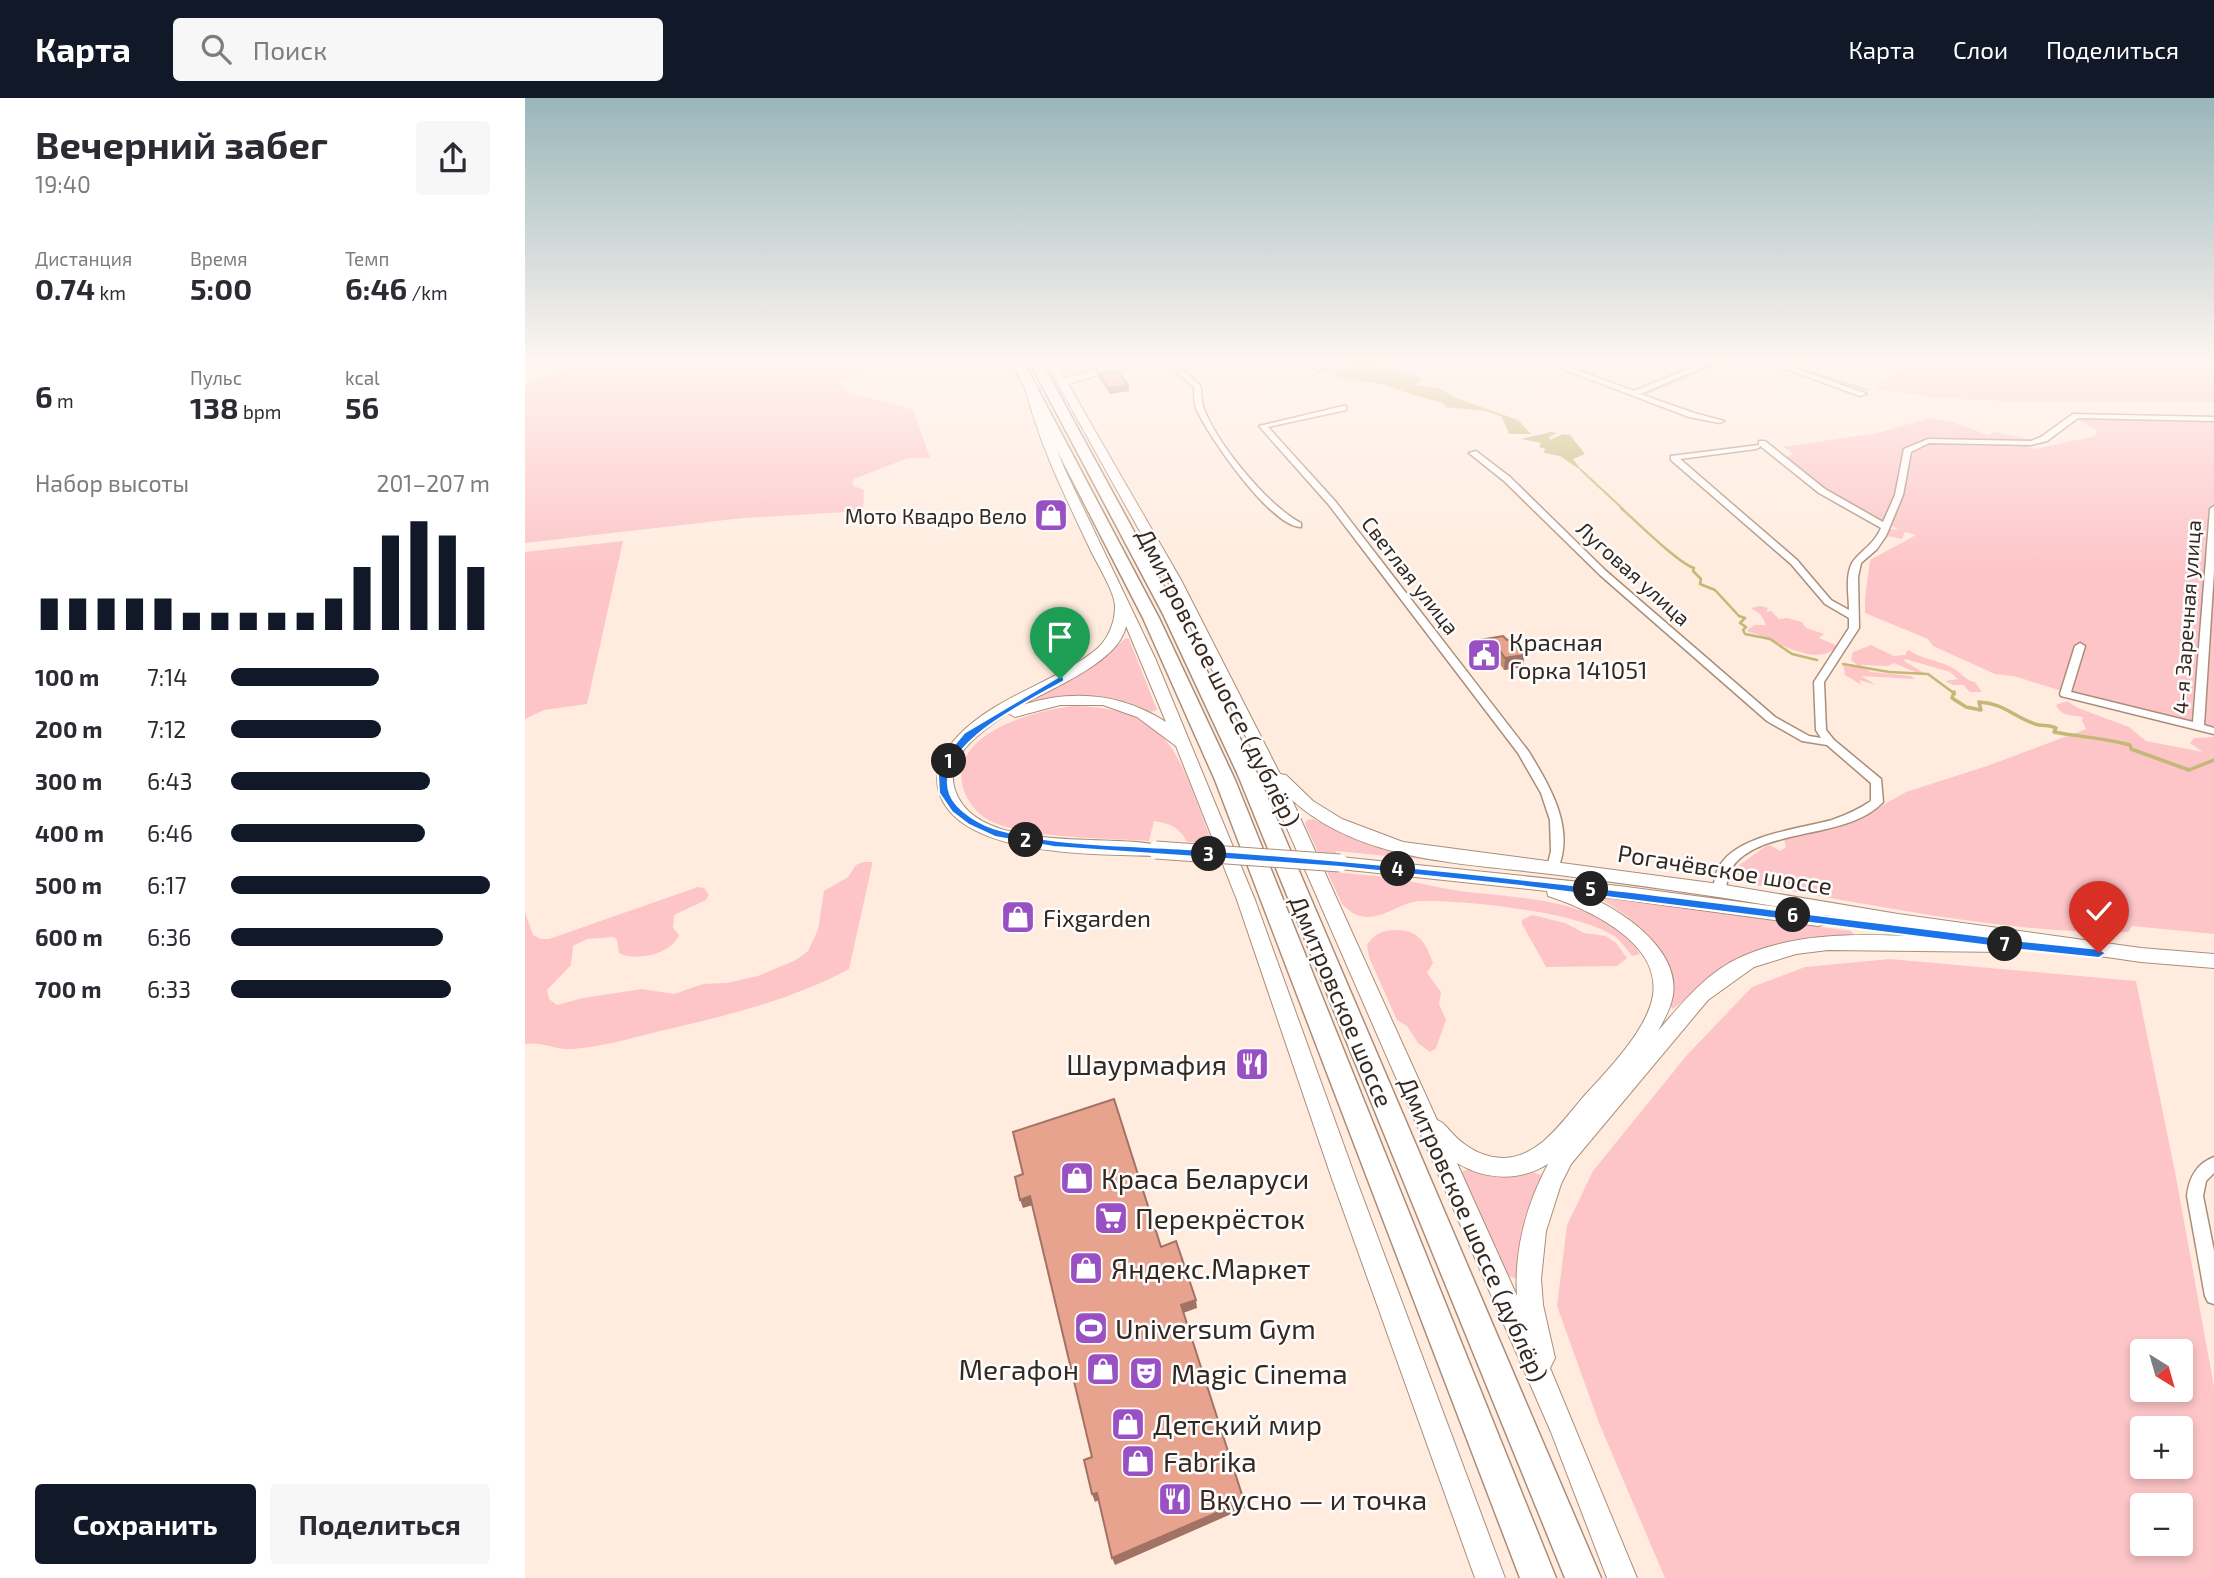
<!DOCTYPE html>
<html lang="ru">
<head>
<meta charset="utf-8">
<style>
	body { margin:0; font-family:"Exo 2",sans-serif; background:#f7f7f7; color:#2b2b33; height:100vh; display:flex; flex-direction:column; font-size:26px; white-space:nowrap }
	* { box-sizing:border-box; margin:0 }
	p { font-size:23px; color:#7c7c81 }
	.icon { flex:none; width:38px; height:38px; fill:none; stroke:currentColor; stroke-width:2; stroke-linecap:round; stroke-linejoin:round }
	.map { position:relative; flex:1; overflow:hidden }
	.panel { display:flex; flex-direction:column; background:#fff; width:525px }
	.panel>* { flex:none }
	.needle { width:46px; rotate:143deg }
	.controls { position:absolute; left:1605px; top:1241px; display:grid; gap:14px }
	.controls a { display:grid; place-items:center; width:63px; height:63px; border-radius:7px; background:#fff; box-shadow:0 4px 10px #0003; font-size:35px }
	.pin { position:absolute; display:grid; place-items:center; width:60px; height:60px; color:#fff; margin:-72px -30px; border-radius:50% 50% 50% 0; rotate:-45deg; box-shadow:0 0 7px #0007 }
	.pin .icon { rotate:45deg }
	.km { position:absolute; width:35px; height:35px; margin:-18px; border-radius:50%; background:#222; color:#fff; font-size:19px; line-height:35px; text-align:center }
	.round { display:grid; place-items:center; flex:none; width:74px; height:74px; border-radius:7px; background:#f7f7f7 }
	.headline { display:flex; align-items:center; justify-content:space-between; height:119px; padding:0 35px }
	h1 { font-size:38px; font-weight:700; line-height:52px }
	.metrics { display:grid; grid-template-columns:repeat(3,1fr); gap:10px; height:119px; padding:7px 35px }
	.metrics div { display:grid; align-content:center }
	.metrics b { font-size:30px; font-weight:700 }
	.metrics small { font-size:19px; font-weight:400 }
	.metrics p { font-size:19px }
	.chart { height:196px; padding:14px 35px }
	.chart p { display:flex; justify-content:space-between }
	.chart svg { width:100%; height:126px; margin-top:7px; stroke:#111827; stroke-width:6 }
	.primary-button { display:flex; gap:14px; margin-top:auto; padding:14px 35px }
	.primary-button a { flex:1; height:80px; border-radius:7px; background:#111827; color:#fff; font-size:28px; font-weight:700; line-height:80px; text-align:center }
	.primary-button a+a { background:#f7f7f7; color:#2b2b33 }
	ul { padding:0 35px; list-style:none; font-size:23px }
	li { display:grid; grid-template-columns:112px 84px 1fr; align-items:center; height:52px }
	li i { height:18px; border-radius:9px; background:#111827 }
	header { display:flex; align-items:center; gap:42px; box-sizing:border-box; height:98px; padding:0 35px; background:#111827; color:#fff }
	header strong { font-size:33px }
	nav { display:flex; gap:38px; margin-inline-start:auto; font-size:24px }
	.search { width:490px; height:63px; background:#f7f7f7; display:flex; align-items:center; gap:18px; box-sizing:border-box; padding:0 24px; border-radius:7px; color:#7c7c81; font-size:26px }
	main { display:flex; flex:1; min-height:0 }
	.map>svg:first-child { display:block }
</style>
</head>
<body>
<header>
<strong>Карта</strong>
<div class="search"><svg class="icon" aria-label="search" viewBox="0 0 24 24"><circle cx="10" cy="10" r="6"/><path d="M15 15l6 6"/></svg>Поиск</div>
<nav><a>Карта</a><a>Слои</a><a>Поделиться</a></nav>
</header>
<main>
<section class="panel">
<div class="headline"><div><h1>Вечерний забег</h1><p>19:40</p></div><a class="round"><svg class="icon" aria-label="share" viewBox="0 0 24 24"><path d="M12 15V3M7 8l5-5 5 5M5 13v7h14v-7"/></svg></a></div>
<div class="metrics">
<div><p>Дистанция</p><b>0.74<small> km</small></b></div>
<div><p>Время</p><b>5:00</b></div>
<div><p>Темп</p><b>6:46<small> /km</small></b></div>
</div>
<div class="metrics">
<div><b>6<small> m</small></b></div>
<div><p>Пульс</p><b>138<small> bpm</small></b></div>
<div><p>kcal</p><b>56</b></div>
</div>
<div class="chart"><p><span>Набор высоты</span>201–207 m</p>
<svg viewBox="0 0 160 44" preserveAspectRatio="none"><path d="M5 44V33M15 44V33M25 44V33M35 44V33M45 44V33M55 44V38M65 44V38M75 44V38M85 44V38M95 44V38M105 44V33M115 44V22M125 44V11M135 44V6M145 44V11M155 44V22"/></svg>
</div>
<ul>
<li><b>100 m</b>7:14<i style="width:57%"></i></li>
<li><b>200 m</b>7:12<i style="width:58%"></i></li>
<li><b>300 m</b>6:43<i style="width:77%"></i></li>
<li><b>400 m</b>6:46<i style="width:75%"></i></li>
<li><b>500 m</b>6:17<i style="width:100%"></i></li>
<li><b>600 m</b>6:36<i style="width:82%"></i></li>
<li><b>700 m</b>6:33<i style="width:85%"></i></li>
</ul>
<div class="primary-button"><a>Сохранить</a><a>Поделиться</a></div>
</section>
<div class="map">
<svg width="1689" height="1480" viewBox="0 0 1689 1480">
	<rect width="100%" height="100%" fill="#ffecdf"/>
	<!-- green -->
	<g fill="#fdc5c8" fill-rule="evenodd">
		<polygon points="76,263 445,263 449,271 337,272 313,284 322,294 388,311 405,360 383,360 329,381 327,387 339,392 338,413 218,420 0,445 0,285"/>
		<polygon points="1388,263 1689,263 1689,304 1494,304 1413,300 1350,291"/>
		<polygon points="1560,319 1689,322 1689,636 1536,598 1537,593 1489,578 1470,576 1408,548 1403,541 1340,515 1340,500 1345,462 1391,437 1380,434 1377,441 1362,438 1365,431 1374,432 1298,391 1260,359 1269,356 1258,349 1352,335 1404,320 1428,324 1463,337 1470,334 1508,342 1503,349 1510,351 1570,338 1572,332 1555,323"/>
		<polygon points="98,443 62,606 19,612 0,621 0,454"/>
		<path d="M1235,508L1243,510L1241,514L1246,513L1254,521L1262,520L1277,524L1281,530L1299,536L1294,540L1313,548C1290,572 1250,540 1224,534L1222,532L1230,527H1241L1236,517L1226,510Z"/>
		<polygon points="601,540 604,541 632,612 626,614 605,605 568,598 508,602 573,564"/>
		<path d="M1346,547L1369,558L1380,557L1383,552C1398,562 1416,562 1431,572C1439,578 1441,582 1450,584L1457,594H1445L1438,587H1428L1420,583L1433,581L1425,574L1380,561L1379,563L1401,576L1397,577L1369,565L1363,568L1335,567L1346,574L1386,578L1390,581L1336,578L1351,587L1334,582L1337,587L1320,577L1318,566L1324,569L1332,567L1326,562L1328,554Z"/>
		<path d="M1542,603L1553,610L1604,629L1621,643L1678,654L1665,645L1669,640L1689,639V836L1607,828L1603,834C1477,836 1349,806 1224,786L1210,774L1213,768L1241,748L1245,747L1255,753L1261,749L1259,742L1323,727L1381,694L1462,668L1561,631L1557,623L1558,619C1546,616 1538,620 1531,607Z"/>
		<path d="M549,608C652,610 654,664 688,746L662,744C655,730 645,725 629,723L624,743C583,740 494,741 460,720C449,713 439,698 437,685C428,634 511,612 549,608Z"/>
		<path d="M788,721L851,748L923,764L811,753L807,774C827,776 847,777 866,780C887,783 908,789 929,792C989,801 1080,798 1115,856L1107,858C1102,852 1096,843 1089,838C1052,814 942,802 896,803C870,803 846,837 817,806L780,726L782,722Z"/>
		<path d="M338,764H347V767L324,871C265,903 196,919 131,934C104,941 75,949 47,951C30,952 17,943 0,946V814L8,837L16,841H24L173,789L179,790L184,797L181,802L149,817L148,830L154,837C147,856 111,864 94,855L92,842L89,839L62,841L48,848L46,867L22,892L24,901L32,907L58,900L117,891L149,896L178,886L202,885L233,878L271,862L283,853L293,832L299,793L323,779L331,767Z"/>
		<path d="M1080,799L1326,833L1329,837C1307,843 1282,840 1259,845C1207,856 1187,881 1148,911L1144,907L1133,852L1102,818L1076,801Z"/>
		<polygon points="1007,817 1040,825 1059,835 1081,838 1091,845 1102,860 1092,868 1021,869 997,826 997,822"/>
		<path d="M870,832C893,831 901,845 908,865L902,875L916,894L914,906L921,922L911,950L905,954L893,945L882,928L872,922L844,859L842,847C851,835 856,833 870,832Z"/>
		<path d="M1365,861L1611,883L1651,1079L1689,1289V1480H1140L1074,1325L1032,1208L1042,1127L1068,1073L1162,957L1227,889L1280,869ZM1617,1253H1656V1292H1617ZM1656,1330V1368H1617V1330ZM1656,1407V1446H1617V1407Z"/>
		<polygon points="945,1071 1005,1073 1016,1077 993,1181 983,1178 936,1078 936,1074"/>
	</g>
	<!-- water -->
	<g fill="#c3b875">
		<path d="M839,263L891,278L896,282L891,287L913,290L934,301L993,322L1006,336H984L977,319L962,313L921,309L918,305C898,300 879,294 859,287C841,281 822,286 806,274Z"/>
		<polygon points="1026,334 1032,335 1024,339 1025,342 1038,336 1045,337 1060,356 1048,361 1057,373 1035,358 1019,355 1020,351 1014,349 1016,345 996,341"/>
	</g>
	<g fill="none" stroke-linecap="round" stroke-linejoin="round">
		<!-- stream-far2 -->
		<g stroke="#c3b875" stroke-width="2">
			<polyline points="1251,263 1342,292"/>
			<polyline points="1119,296 1201,263"/>
			<polyline points="1056,372 1098,411"/>
		</g>
		<!-- stream-far1 -->
		<g stroke="#c3b875" stroke-width="2.5">
			<path d="M1096,410C1111,423 1153,465 1169,470L1168,473L1176,481L1175,486L1190,492L1214,518L1220,520L1215,525L1221,529L1218,532L1220,536L1245,541L1267,556L1292,562"/>
			<polyline points="1318,566 1364,574 1403,576 1430,596"/>
		</g>
		<!-- stream -->
		<path stroke="#c3b875" stroke-width="3.5" d="M1429,594L1427,600L1441,609L1456,612L1454,604C1480,605 1492,622 1514,627C1520,628 1525,627 1531,630L1529,634C1555,639 1580,640 1605,647L1606,651L1664,672L1689,662"/>
		<!-- street casing -->
		<g stroke="#aa8e79" stroke-width="3">
			<g id="street">
				<polygon points="569,263 576,263 580,277 576,277"/>
				<path d="M639,263H647L675,287C677,293 676,301 678,308C690,344 743,408 776,425V429C747,430 682,337 671,310C669,303 669,296 669,289Z"/>
				<polygon points="812,263 824,263 792,273 789,271"/>
				<polygon points="1017,263 1027,263 1109,293 1183,263 1193,263 1115,296 1169,315 1199,323 1195,325 1164,319"/>
				<polygon points="1239,263 1250,263 1342,296 1335,298"/>
				<polygon points="1393,263 1399,263 1399,264 1396,266"/>
				<path d="M818,308H821V312L743,329L810,403L1004,654C1025,689 1051,731 1032,773H1024L1022,770L1026,753L1025,722L1016,695L993,655L804,407L734,328Z"/>
				<path d="M1548,316L1689,319V323L1553,320L1522,343L1506,347L1404,345L1386,354L1378,397L1361,438L1352,451L1336,465L1333,479L1334,530L1299,584L1301,632L1309,642L1356,681L1358,704C1322,743 1233,728 1206,771C1203,777 1202,786 1200,792L1194,796L1188,792C1189,785 1190,777 1193,771C1209,737 1275,731 1307,722C1321,717 1334,711 1346,703V685L1302,647L1277,643L1242,623L1075,477L979,383L944,355L951,353L985,379L1081,473L1250,619L1284,638L1296,640L1291,632L1289,584L1324,530V520L1300,506L1266,466L1146,362V358L1234,347L1235,349L1231,351L1155,361L1272,462L1306,502L1324,512C1324,497 1319,473 1330,461C1340,450 1350,444 1356,430L1294,395L1234,347V343H1240L1300,391L1358,424L1370,397L1379,351L1403,341L1506,343L1516,339Z"/>
				<polygon points="1689,408 1689,473 1679,627 1689,630 1689,636 1536,598 1535,596 1550,548 1555,545 1560,548 1546,594 1668,624 1685,411"/>
				<path d="M1689,1059V1075L1681,1083L1678,1098L1689,1153V1206L1683,1204L1680,1198L1662,1098C1664,1080 1671,1066 1689,1059Z"/>
			</g>
		</g>
		<!-- secondary casing -->
		<g stroke="#aa8e79" stroke-width="2">
			<g id="secondary">
				<path d="M520,263H530L540,280L605,263H622L543,286L656,482L755,676L761,677L788,703L817,721L878,744L1194,786L1373,816L1616,850L1689,856V870L1616,864L1491,846L1489,852L1482,854L1303,852L1271,856L1229,869L1183,902L1046,1066L1036,1086L1021,1133L1016,1181L1018,1207L1030,1260L1025,1270L1112,1480H1082L1026,1334L729,655L642,482ZM767,702C838,766 944,765 1034,777C1110,787 1186,797 1261,810L1094,788L815,759L809,761L806,765L809,769L815,771L1022,793L1023,798C1063,811 1136,844 1128,897C1123,931 1083,972 1060,997C1038,1022 1015,1059 979,1060C959,1060 941,1050 927,1035C922,1030 919,1024 912,1022ZM1057,796L1293,828L1300,826L1302,821L1300,817L1443,840C1369,839 1286,827 1216,859C1182,874 1157,905 1133,933C1139,922 1146,910 1148,897C1155,850 1094,810 1057,796ZM932,1065C960,1082 994,1084 1023,1066C1001,1108 989,1151 992,1198Z"/>
				<path d="M505,286L510,289L516,313L540,372L630,560L730,802L831,1081L980,1480H950L807,1081L712,802L651,648L612,619L578,607H535L490,619L483,615L480,617C456,634 419,658 430,692C452,758 586,734 637,748L640,752L637,756L631,758C575,756 434,760 414,694C408,673 418,654 433,638C470,599 526,586 568,554C582,544 590,526 590,509C591,496 571,464 565,451C540,398 514,346 500,289ZM601,528L641,624C596,595 548,591 497,607C527,590 594,564 601,528Z"/>
			</g>
		</g>
		<!-- highway casing -->
		<g stroke="#aa8e79" stroke-width="3">
			<g id="highway">
				<polygon points="486,263 498,263 634,520 710,682 1031,1480 995,1480 690,682 618,520"/>
				<polygon points="504,263 516,263 654,516 733,677 1076,1480 1040,1480 713,677 638,516"/>
			</g>
		</g>
		<!-- street -->
		<use href="#street" fill="#fff" fill-rule="evenodd"/>
		<!-- secondary -->
		<use href="#secondary" fill="#fff" fill-rule="evenodd"/>
		<!-- highway -->
		<use href="#highway" fill="#fff" fill-rule="evenodd"/>
		<!-- secondary-bridge casing -->
		<g stroke="#aa8e79" stroke-width="19" stroke-linecap="butt">
			<polyline id="secondary-bridge" points="631,752 815,765"/>
		</g>
		<!-- secondary-bridge -->
		<use href="#secondary-bridge" stroke="#fff" stroke-width="17"/>
	</g>
	<!-- wall -->
	<g fill="#c88c7b">
		<polygon points="573,275 603,287 604,293 585,296 574,281"/>
		<polygon points="949,543 999,557 998,569 979,572 972,562 956,565 949,555"/>
	</g>
	<!-- shaded-wall -->
	<g fill="#a27264">
		<polygon points="603,287 604,293 585,296 584,290"/>
		<polygon points="973,550 972,562 956,565 957,553"/>
		<polygon points="999,557 998,569 979,572 980,560"/>
		<polygon points="505,1098 508,1107 498,1110 495,1102"/>
		<polygon points="671,1202 672,1210 658,1215 656,1207"/>
		<polygon points="572,1395 574,1402 570,1404 567,1396"/>
		<polygon points="719,1403 720,1410 590,1467 587,1460"/>
	</g>
	<!-- building -->
	<g fill="#e8a38f" stroke="#a27264" stroke-width="2">
		<polygon points="592,272 603,287 584,290 573,275"/>
		<polygon points="978,538 982,542 987,541 999,557 980,560 973,550 957,553 949,543"/>
		<polygon points="589,1001 636,1149 651,1143 671,1202 656,1207 719,1403 587,1460 572,1395 567,1396 559,1362 567,1359 505,1098 495,1102 490,1079 498,1076 488,1034"/>
	</g>
	<!-- sky -->
	<linearGradient id="sky" x2="0" y2="1"><stop stop-color="#99b6ba"/><stop offset="0.56" stop-color="#fff6f1"/><stop offset="1" stop-color="#fff6f1" stop-opacity="0"/></linearGradient>
	<rect width="1689" height="471" fill="url(#sky)"/>
	<!-- route -->
	<path fill="#1a73e8" stroke="#fff" stroke-width="2" d="M535,578L539,579V583C507,602 407,647 425,696C431,713 458,728 475,732C537,749 612,747 677,752C952,771 1224,809 1497,843L1574,851L1581,855L1574,860L1497,852L996,788L815,769L529,749L470,739L444,727L427,714L414,695L413,677L419,659L439,635Z"/>
	<!-- icons -->
	<defs>
		<g id="shop-square" transform="scale(1.75)"><rect x="-9" y="-9" width="18" height="18" rx="4" fill="#9850c2" stroke="#fdfdfd"/><path d="M-5-2.5h2.3a2.7 3.5 0 0 1 5.4 0H5L5.5 6h-11ZM-1.5-2.5h3a1.5 2.3 0 0 0-3 0Z" fill="#fff"/></g>
		<g id="civic-square" transform="scale(1.75)"><rect x="-9" y="-9" width="18" height="18" rx="4" fill="#9850c2" stroke="#fdfdfd"/><path d="M-.6-6.5H3V-4.5H.6V-3L4-1V1h2V6H-6V1h2V-1L-.6-3ZM-1.2 2.5V6h2.4V2.5Z" fill="#fff"/></g>
		<g id="restaurant-square" transform="scale(1.75)"><rect x="-9" y="-9" width="18" height="18" rx="4" fill="#9850c2" stroke="#fdfdfd"/><path d="M-5-6h1v4h1v-4h1v4h1v-4h1v5L-1.5 .5V6h-2V.5L-5-1ZM5-6V6H3V1.5H1.5Q1.5-4 5-6Z" fill="#fff"/></g>
		<g id="supermarket-square" transform="scale(1.75)"><rect x="-9" y="-9" width="18" height="18" rx="4" fill="#9850c2" stroke="#fdfdfd"/><path d="M-6-5.5h2.5l.6 2H6L4.5 2H-2.5L-4.4-4H-6ZM-1.5 3.2a1.3 1.3 0 1 0 .1 0ZM3 3.2a1.3 1.3 0 1 0 .1 0Z" fill="#fff"/></g>
		<g id="stadium-square" transform="scale(1.75)"><rect x="-9" y="-9" width="18" height="18" rx="4" fill="#9850c2" stroke="#fdfdfd"/><path d="M0-5a6.5 5 0 1 0 0 10a6.5 5 0 1 0 0-10ZM-3.5-1.8h7v3.6h-7Z" fill="#fff"/></g>
		<g id="theatre-square" transform="scale(1.75)"><rect x="-9" y="-9" width="18" height="18" rx="4" fill="#9850c2" stroke="#fdfdfd"/><path d="M-5-5.5Q0-4 5-5.5V0Q5 5 0 6Q-5 5-5 0ZM-3.3-2.5H-1v1.5H-3.3ZM1-2.5H3.3v1.5H1ZM-2.8 1Q0 5.5 2.8 1Z" fill="#fff"/></g>
	</defs>
	<g fill-rule="evenodd">
		<use href="#shop-square" x="526" y="417"/>
		<use href="#civic-square" x="959" y="557"/>
		<use href="#shop-square" x="493" y="819"/>
		<use href="#restaurant-square" x="727" y="966"/>
		<use href="#shop-square" x="552" y="1080"/>
		<use href="#supermarket-square" x="586" y="1120"/>
		<use href="#shop-square" x="561" y="1170"/>
		<use href="#stadium-square" x="566" y="1230"/>
		<use href="#shop-square" x="578" y="1271"/>
		<use href="#theatre-square" x="621" y="1275"/>
		<use href="#shop-square" x="603" y="1326"/>
		<use href="#shop-square" x="613" y="1363"/>
		<use href="#restaurant-square" x="650" y="1401"/>
	</g>
	<g text-anchor="middle" dominant-baseline="central" stroke-width="5" stroke-linejoin="round" paint-order="stroke">
		<!-- far-poi labels -->
		<g font-size="21" fill="#342820" stroke="#fdfdfd" text-anchor="end">
			<text x="502" y="417">Мото Квадро Вело</text>
		</g>
		<!-- far-street labels -->
		<g font-size="21" fill="#342820" stroke="#fdfdfd">
			<text transform="translate(1109 475) rotate(42)">Луговая улица</text>
			<text transform="translate(886 477) rotate(52)">Светлая улица</text>
			<text transform="translate(1661 519) rotate(-86)">4-я Заречная улица</text>
		</g>
		<!-- poi labels -->
		<g font-size="24" fill="#342820" stroke="#fdfdfd" text-anchor="start">
			<text x="984" y="543">Красная<tspan x="984" dy="28">Горка 141051</tspan></text>
			<text x="518" y="819">Fixgarden</text>
		</g>
		<!-- street labels -->
		<g font-size="24" fill="#342820" stroke="#fdfdfd">
			<text transform="translate(694 579) rotate(63)">Дмитровское шоссе (дублёр)</text>
			<text transform="translate(1200 771) rotate(9)">Рогачёвское шоссе</text>
			<text transform="translate(817 903) rotate(67)">Дмитровское шоссе</text>
			<text transform="translate(949 1131) rotate(66)">Дмитровское шоссе (дублёр)</text>
		</g>
		<!-- near-poi labels -->
		<g font-size="28" fill="#342820" stroke="#fdfdfd" text-anchor="start">
			<text x="702" y="966" text-anchor="end">Шаурмафия</text>
			<text x="576" y="1080">Краса Беларуси</text>
			<text x="610" y="1120">Перекрёсток</text>
			<text x="586" y="1170">Яндекс.Маркет</text>
			<text x="590" y="1230">Universum Gym</text>
			<text x="554" y="1271" text-anchor="end">Мегафон</text>
			<text x="646" y="1275">Magic Cinema</text>
			<text x="628" y="1326">Детский мир</text>
			<text x="638" y="1363">Fabrika</text>
			<text x="674" y="1401">Вкусно — и точка</text>
		</g>
	</g>
</svg>
<div class="controls">
<a><svg class="needle" viewBox="-14 -14 28 28"><path d="M0-13l5 13h-10z" fill="#e53935"/><path d="M0 13l5-13h-10z" fill="#7c7c81"/></svg></a>
<a>+</a>
<a>−</a>
</div>
<div class="pin" style="left:535px;top:581px;background:#1e9e55"><svg class="icon" aria-label="arrive" viewBox="0 0 24 24"><path d="M6 21V4h12l-3 4 3 4H6"/></svg></div>
<div class="pin" style="left:1574px;top:855px;background:#d93025"><svg class="icon" aria-label="check" viewBox="0 0 24 24"><path d="M5 12l5 5 9-10"/></svg></div>
<b class="km" style="left:424px;top:663px">1</b>
<b class="km" style="left:501px;top:742px">2</b>
<b class="km" style="left:684px;top:756px">3</b>
<b class="km" style="left:873px;top:771px">4</b>
<b class="km" style="left:1066px;top:791px">5</b>
<b class="km" style="left:1268px;top:817px">6</b>
<b class="km" style="left:1480px;top:846px">7</b>
</div>
</main>
</body>
</html>
